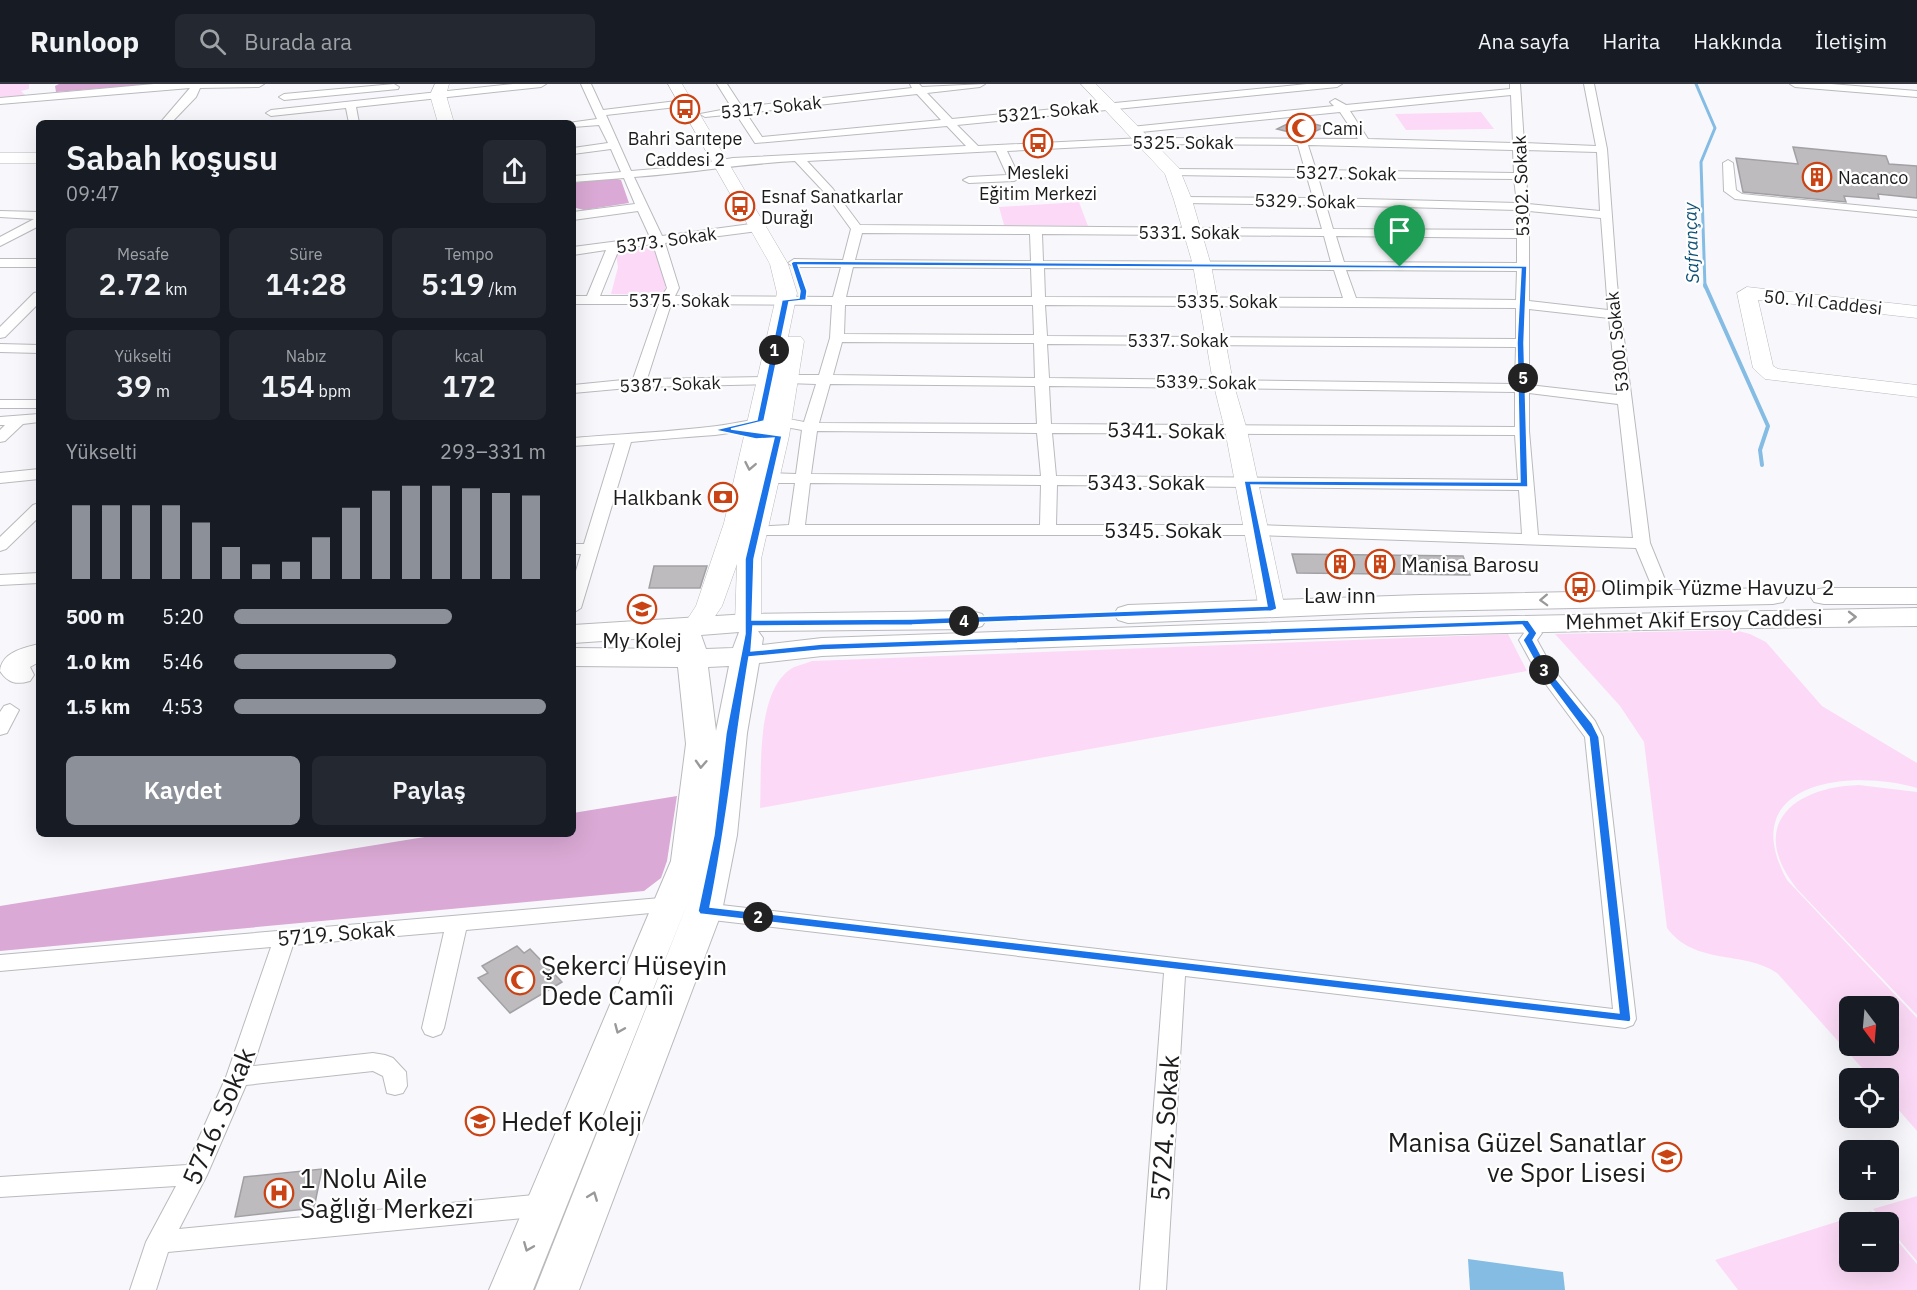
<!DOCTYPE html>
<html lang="tr">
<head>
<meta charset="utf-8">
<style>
	body { margin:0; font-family:"IBM Plex Sans",sans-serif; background:#242831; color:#f1f3f6; height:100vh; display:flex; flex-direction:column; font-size:22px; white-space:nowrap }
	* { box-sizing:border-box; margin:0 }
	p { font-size:20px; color:#9ea1a6 }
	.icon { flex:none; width:33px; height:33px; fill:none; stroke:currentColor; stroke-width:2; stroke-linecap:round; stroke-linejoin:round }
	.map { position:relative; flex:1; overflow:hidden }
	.drawer { position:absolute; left:36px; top:36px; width:540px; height:717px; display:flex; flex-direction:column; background:#171b24; border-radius:9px; box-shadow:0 6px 24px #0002 }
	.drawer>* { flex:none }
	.needle { width:39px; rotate:164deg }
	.tools { position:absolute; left:1839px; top:912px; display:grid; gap:12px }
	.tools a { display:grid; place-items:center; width:60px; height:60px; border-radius:9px; background:#171b24; box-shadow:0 6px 24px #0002; font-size:30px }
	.pin { position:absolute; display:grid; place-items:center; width:51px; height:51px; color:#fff; margin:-62px -26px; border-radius:50% 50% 50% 0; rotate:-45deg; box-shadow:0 0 6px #0007 }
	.pin .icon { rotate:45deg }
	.km { position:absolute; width:30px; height:30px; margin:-15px; border-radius:50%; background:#222; color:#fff; font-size:16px; line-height:30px; text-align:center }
	.round { display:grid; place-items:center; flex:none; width:63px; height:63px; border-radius:9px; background:#242831 }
	.overview { display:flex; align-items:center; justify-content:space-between; height:102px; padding:0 30px }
	h1 { font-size:33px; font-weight:600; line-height:45px }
	.figures { display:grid; grid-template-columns:repeat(3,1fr); gap:9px; height:102px; padding:6px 30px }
	.figures div { display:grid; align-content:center; border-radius:9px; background:#242831; text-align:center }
	.figures b { font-size:30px; font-weight:600 }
	.figures small { font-size:16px; font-weight:400 }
	.figures p { font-size:16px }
	.chart { height:168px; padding:12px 30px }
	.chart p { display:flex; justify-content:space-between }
	.chart svg { width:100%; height:108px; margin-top:6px; stroke:#8c9099; stroke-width:6 }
	.action { display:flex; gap:12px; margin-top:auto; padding:12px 30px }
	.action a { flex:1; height:69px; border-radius:9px; background:#8c9099; color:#fff; font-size:24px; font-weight:600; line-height:69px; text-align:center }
	.action a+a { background:#242831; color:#f1f3f6 }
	ul { padding:0 30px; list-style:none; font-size:20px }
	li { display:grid; grid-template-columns:96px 72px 1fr; align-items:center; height:45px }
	li i { height:15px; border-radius:8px; background:#8c9099 }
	header { display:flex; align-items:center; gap:36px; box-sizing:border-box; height:84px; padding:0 30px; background:#171b24; border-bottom:2px solid #363941 }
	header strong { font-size:28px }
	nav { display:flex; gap:33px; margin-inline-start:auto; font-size:21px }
	.search { width:420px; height:54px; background:#242831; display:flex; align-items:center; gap:15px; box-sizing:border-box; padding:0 21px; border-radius:9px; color:#9ea1a6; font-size:22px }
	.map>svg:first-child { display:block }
</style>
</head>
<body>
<header>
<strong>Runloop</strong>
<div class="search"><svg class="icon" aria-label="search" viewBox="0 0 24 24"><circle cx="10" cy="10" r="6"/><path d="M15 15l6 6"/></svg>Burada ara</div>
<nav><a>Ana sayfa</a><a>Harita</a><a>Hakkında</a><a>İletişim</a></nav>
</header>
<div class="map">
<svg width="1917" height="1206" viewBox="0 0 1917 1206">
	<rect width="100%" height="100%" fill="#f8f8fc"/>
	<!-- green -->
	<g fill="#fcdaf7" fill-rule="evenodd">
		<polygon points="0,0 29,0 29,5 21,7 26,12 0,15"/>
		<polygon points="1481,28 1494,45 1406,46 1395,30"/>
		<polygon points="1079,118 1088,142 1004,141 999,123"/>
		<path d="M643,163L653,165C662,180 670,190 664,208L655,211L611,210L618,183L616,170Z"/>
		<path d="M1735,546L1750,550L1766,558L1822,622L1917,679V704C1848,684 1734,699 1787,796L1917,934V1047L1889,1015L1888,994H1871L1777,889C1743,866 1695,882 1667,844L1644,658L1620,622L1555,550ZM1850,922H1888V962H1850Z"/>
		<path d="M1508,550L1527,587L760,724C762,686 755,604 794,583C800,581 807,579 812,577Z"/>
		<path d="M1859,701L1917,708V931L1797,805C1747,742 1792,703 1859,701Z"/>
		<polygon points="1917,1112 1917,1177 1889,1144 1888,1138 1884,1138 1873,1125"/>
		<polygon points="1871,1127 1881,1138 1850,1138 1850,1178 1888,1178 1889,1147 1917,1180 1917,1206 1738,1206 1715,1176"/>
	</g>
	<!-- forest -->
	<g fill="#daa9d5">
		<polygon points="59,0 154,0 56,8 55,2"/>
		<polygon points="613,94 621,96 629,119 584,126 576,124 573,99"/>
		<polygon points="677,712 667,777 661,794 644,807 0,867 0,822 443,750 573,750 573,729"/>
	</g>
	<!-- water -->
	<polygon fill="#84bce4" points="1468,1175 1563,1188 1565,1206 1470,1206"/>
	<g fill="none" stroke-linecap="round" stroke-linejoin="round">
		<!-- stream-far1 -->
		<polyline stroke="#84bce4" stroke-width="3" points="1696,0 1715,44 1701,78 1705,203"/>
		<!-- stream -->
		<polyline stroke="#84bce4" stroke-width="4" points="1705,201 1768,342 1760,366 1762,381"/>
	</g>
	<!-- building -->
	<g fill="#bdbbbe" stroke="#a2a0a3" stroke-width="1.5">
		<polygon points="1297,35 1325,43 1305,52 1277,45"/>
		<polygon points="1793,63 1886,72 1889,80 1917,82 1917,114 1878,110 1879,115 1844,112 1846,118 1743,108 1736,74 1798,80"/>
		<polygon points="1292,470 1463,472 1470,491 1297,489"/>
		<polygon points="654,482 707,482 700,504 649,504"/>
		<polygon points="517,862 524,869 530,865 562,898 510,929 478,894 488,889 482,882"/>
		<polygon points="322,1085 314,1124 235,1133 244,1093"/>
	</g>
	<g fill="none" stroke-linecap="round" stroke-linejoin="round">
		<!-- street casing -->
		<g stroke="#b9babd" stroke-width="2">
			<g id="street">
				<polygon points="154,0 264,0 259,3 200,4 196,13 171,39 160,39 190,4 0,20 0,14"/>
				<polygon points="394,0 399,3 398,5 284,16 279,13 284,10"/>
				<polygon points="513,0 546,0 541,3 356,23 359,39 349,39 346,24 271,32 266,29 271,26"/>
				<path d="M581,0H591L603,26L685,16L690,19L685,22L606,31L631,87L679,83L733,74L966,62L947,42L755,59L736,30L705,33L700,30L732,24L717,0H727L742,23L912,4L910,0H919L922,3L985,0L980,3L927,9L952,35L1307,0H1342L1337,3L957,41L978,62L1143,54L1358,55L1340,28L1131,49L1126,46L1131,43L1334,22L1330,18L1335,15L1346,21L1510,5V0H1520L1524,59L1596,62L1584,0H1594L1607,65L1617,200L1650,459L1672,513L1670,517H1658L1636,464L1255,451H756L750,449L748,446L750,443L789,441L795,399H767L759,394L767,389L796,390L802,346C763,338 751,347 715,351C687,353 659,355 631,358L581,524L573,529V497L581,470H573V460H584L615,359L573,362V354C621,350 670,348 717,342C753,337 767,330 804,338L816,300L787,299L780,295L787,291H819L830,254L832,221L671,220L647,295L767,293L772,294V300L639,303L573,309V301L633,295L659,220H573V212H587L606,166L573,171V163L650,153L638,127L573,136V128L635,120L624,94L573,98V92L621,88L611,65L573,70V64L608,59L599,41L573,43V39H568L597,35ZM917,10L941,36L762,53L746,29ZM1511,11L1513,59L1368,55L1350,27ZM1143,60L1298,61L1305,86L1173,85L1167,88L1173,91L1307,93L1313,114L1183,113L1177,116L1183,119L1315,121L1322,145L860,141L833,105L807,77L996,67L1007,91L969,93L963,96L969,99L1014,97L1020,94L1007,67ZM1308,61L1513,66L1514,89L1316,86ZM1524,66L1597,68L1600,127L1528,120ZM795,77L825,109L851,145L843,176L794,175L788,179L794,183H841L833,213L675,212L679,204L665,159L758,147L764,143L758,139L662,152L634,93C689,89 740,80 795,77ZM1318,93L1514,95L1517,119L1324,114ZM1326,121L1517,126V146L1333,145ZM1529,127L1601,134L1608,226L1529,217ZM862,149L1030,150L1031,177L855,176ZM1042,150L1324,152L1331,178L1043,177ZM1336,152L1517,154V179L1344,178ZM653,160L667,204L662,212H600L619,165ZM853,183L1031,184L1032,213H846ZM1044,184L1334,186L1343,214L1045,213ZM1346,186L1517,187L1516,216L1356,214ZM845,221H1033L1034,251L844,250ZM1045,221L1516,224V255L1047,252ZM1529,225L1609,234L1617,311L1529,301ZM842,258L1034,259L1035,294L833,291ZM1047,260L1516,263L1515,300L1049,294ZM830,300L1035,302L1037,340L819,339ZM1049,302L1515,308V343L1051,340ZM1529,309L1618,320L1633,454L1538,451L1529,347ZM817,347L1037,349L1041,392L811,390ZM1052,349L1515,351L1518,396L1056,392ZM810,399L1041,401L1040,441H805ZM1057,401L1519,406L1522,450L1255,441H1056Z"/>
				<polygon points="1790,0 1831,0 1917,7 1917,13 1795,3"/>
				<polygon points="1728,76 1733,79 1736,106 1742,110 1917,127 1917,133 1735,115 1724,107 1723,79"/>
				<polygon points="0,127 39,128 39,142 0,162 0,153 34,135 0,133"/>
				<rect x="0" y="175" width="39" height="8"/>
				<polygon points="39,208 39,219 5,253 0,254 0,243 34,209"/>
				<polygon points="0,260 39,261 39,269 0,268"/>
				<rect x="0" y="316" width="39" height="8"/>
				<polygon points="39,330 39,338 23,340 5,357 0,358 0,346 5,341 0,341 0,333"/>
				<polygon points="39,385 39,395 0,399 0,389"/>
				<polygon points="39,419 39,433 6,465 0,467 0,453 33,421"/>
				<polygon points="39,489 39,499 0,501 0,491"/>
				<polygon points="1525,533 1531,534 1542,549 1537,556 1553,585 1595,637 1603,653 1636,935 1633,941 1625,944 1185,892 1166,1206 1140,1206 1164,889 704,835 697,832 693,827 697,822 704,819 1613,925 1585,653 1536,587 1519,556 1524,549 1516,538"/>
				<polygon points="10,620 19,626 7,649 0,651 0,628 4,622"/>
				<polygon points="672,813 679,815 682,820 679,825 672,827 466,846 444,944 441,950 433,953 425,950 422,944 444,848 293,861 253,982 373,969 385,971 393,974 406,988 407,1002 403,1009 395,1011 387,1009 383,992 373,987 246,1001 207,1091 179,1145 544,1110 553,1113 556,1121 553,1129 544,1132 168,1168 156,1206 130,1206 146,1158 176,1102 0,1113 0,1093 187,1081 226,993 271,863 0,887 0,871"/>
			</g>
		</g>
		<!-- secondary casing -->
		<g stroke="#b9babd" stroke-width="1">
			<g id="secondary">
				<polygon points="435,0 449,0 446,11 454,39 438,39 430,11"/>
				<polygon points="668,0 682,0 788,180 797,209 788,253 801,253 804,257 789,352 761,475 761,539 757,544 748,547 739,544 735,539 737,480 722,522 705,547 696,550 687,547 683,542 696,522 724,439 777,209 770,180"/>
				<polygon points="1081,0 1096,0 1179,84 1192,116 1211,181 1233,298 1247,346 1285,525 1281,530 1272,533 1263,530 1259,525 1225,346 1213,298 1193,181 1174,116 1165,90"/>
				<rect x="0" y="69" width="39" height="10"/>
				<polygon points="1747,203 1917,222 1917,234 1758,216 1773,282 1778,285 1917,301 1917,313 1765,295 1753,284 1737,209"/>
			</g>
		</g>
		<!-- primary casing -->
		<g stroke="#b9babd" stroke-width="2">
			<g id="primary">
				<polygon points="1773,504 1783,506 1787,512 1783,518 1773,520 1420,527 1128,539 1118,536 1114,530 1118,524 1128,521 1420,511"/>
				<polygon points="1824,504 1917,504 1917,520 1824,520 1814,518 1810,512 1814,506"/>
				<path d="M1917,524V542C1552,545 1187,557 822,572L759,579L747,649L737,751L722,827L579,1206H535L688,818L533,1206H489L671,777L686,660L678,583L573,582V564L677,565L678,552L573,559V541L748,530L972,527L982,530L986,536L982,542L972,545L758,547L763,554L762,561L822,554L1370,535ZM739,548L733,564L706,565L701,551ZM729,582L716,647L708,583Z"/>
				<path d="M39,560V578L30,583L34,591L30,597C16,601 8,599 0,587C2,568 23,564 39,560Z"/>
			</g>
		</g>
		<!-- street -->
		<use href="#street" fill="#fff" fill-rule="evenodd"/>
		<!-- secondary -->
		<use href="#secondary" fill="#fff" fill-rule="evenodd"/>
		<!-- primary -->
		<use href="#primary" fill="#fff" fill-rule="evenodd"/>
	</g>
	<!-- one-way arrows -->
	<defs><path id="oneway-chevron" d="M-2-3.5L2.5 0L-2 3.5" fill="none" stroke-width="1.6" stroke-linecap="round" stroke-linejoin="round" transform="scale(1.5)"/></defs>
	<g stroke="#999">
		<use href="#oneway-chevron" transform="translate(750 382) rotate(101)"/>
		<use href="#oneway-chevron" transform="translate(1544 516) rotate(178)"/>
		<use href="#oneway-chevron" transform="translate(1852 533)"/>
		<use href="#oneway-chevron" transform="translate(701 680) rotate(93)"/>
		<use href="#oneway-chevron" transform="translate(619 945) rotate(113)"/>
		<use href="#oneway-chevron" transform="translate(593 1112) rotate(-69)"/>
		<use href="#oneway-chevron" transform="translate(528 1163) rotate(112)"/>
	</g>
	<!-- route -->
	<path fill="#1a73e8" stroke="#fff" stroke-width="1.5" fill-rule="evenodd" d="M794,177L1527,182L1524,259L1528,403L1251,401L1277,525L1272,527L912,541L753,542L751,567L822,560L1528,536L1537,549L1533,556L1549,586L1592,639L1599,653L1631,935L1630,938L700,830L698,827L714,751L726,649L745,550V475L774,354L756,355L714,346L757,336L782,216L799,214L800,207L791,179ZM798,181L1521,185L1517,259L1520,398L1244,397L1267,522L912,535L752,536L754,475L782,352L731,345L764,337L789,218L806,216L807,207ZM1522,541L1528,549L1523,556L1540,587L1589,653L1619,929L710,823C727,740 735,656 749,573L822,566Z"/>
	<!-- icons -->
	<defs>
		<g id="bus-ring" transform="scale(1.5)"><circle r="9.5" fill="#fff" stroke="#ca4314" stroke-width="1.5"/><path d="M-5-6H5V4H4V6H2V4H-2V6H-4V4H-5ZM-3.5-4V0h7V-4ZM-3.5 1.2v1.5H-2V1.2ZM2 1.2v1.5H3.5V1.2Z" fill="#ca4314"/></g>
		<g id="mosque-ring" transform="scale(1.5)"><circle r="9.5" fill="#fff" stroke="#ca4314" stroke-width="1.5"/><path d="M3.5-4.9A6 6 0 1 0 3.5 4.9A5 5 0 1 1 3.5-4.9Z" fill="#ca4314"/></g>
		<g id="building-ring" transform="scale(1.5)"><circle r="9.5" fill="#fff" stroke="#ca4314" stroke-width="1.5"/><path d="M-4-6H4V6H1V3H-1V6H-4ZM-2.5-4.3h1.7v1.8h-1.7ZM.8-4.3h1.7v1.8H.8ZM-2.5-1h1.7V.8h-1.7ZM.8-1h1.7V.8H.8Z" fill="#ca4314"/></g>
		<g id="bank-ring" transform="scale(1.5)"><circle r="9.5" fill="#fff" stroke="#ca4314" stroke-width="1.5"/><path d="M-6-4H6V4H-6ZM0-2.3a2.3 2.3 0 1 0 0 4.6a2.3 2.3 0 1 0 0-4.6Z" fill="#ca4314"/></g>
		<g id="school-ring" transform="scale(1.5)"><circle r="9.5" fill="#fff" stroke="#ca4314" stroke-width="1.5"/><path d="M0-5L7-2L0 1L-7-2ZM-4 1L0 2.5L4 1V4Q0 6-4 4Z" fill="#ca4314"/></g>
		<g id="hospital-ring" transform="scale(1.5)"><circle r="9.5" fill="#fff" stroke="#ca4314" stroke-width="1.5"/><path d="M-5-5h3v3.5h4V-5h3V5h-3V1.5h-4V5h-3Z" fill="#ca4314"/></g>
	</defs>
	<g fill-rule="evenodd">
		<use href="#bus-ring" x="685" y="25"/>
		<use href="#mosque-ring" x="1301" y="44"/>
		<use href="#bus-ring" x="1038" y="59"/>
		<use href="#building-ring" x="1817" y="93"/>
		<use href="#bus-ring" x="740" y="122"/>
		<use href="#bank-ring" x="723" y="413"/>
		<use href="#building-ring" x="1340" y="480"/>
		<use href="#building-ring" x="1380" y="480"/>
		<use href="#bus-ring" x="1580" y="503"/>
		<use href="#school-ring" x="642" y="525"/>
		<use href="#mosque-ring" x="520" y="896"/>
		<use href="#school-ring" x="480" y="1037"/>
		<use href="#school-ring" x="1667" y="1073"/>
		<use href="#hospital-ring" x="279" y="1109"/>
	</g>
	<g text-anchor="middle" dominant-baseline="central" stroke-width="4.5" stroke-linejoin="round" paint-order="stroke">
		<!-- far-street labels -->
		<g font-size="18" fill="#1c1c1d" stroke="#fff">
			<text transform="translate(771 23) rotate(-6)">5317. Sokak</text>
			<text transform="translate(1048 27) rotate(-6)">5321. Sokak</text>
			<text x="1183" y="58">5325. Sokak</text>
			<text transform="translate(1346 89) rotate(1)">5327. Sokak</text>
			<text transform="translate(1521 102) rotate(-92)">5302. Sokak</text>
			<text transform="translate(1305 117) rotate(1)">5329. Sokak</text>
			<text x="1189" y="148">5331. Sokak</text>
			<text transform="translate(666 156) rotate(-8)">5373. Sokak</text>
			<text x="679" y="216">5375. Sokak</text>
			<text x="1227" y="217">5335. Sokak</text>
			<text transform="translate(1823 218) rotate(6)">50. Yıl Caddesi</text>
			<text x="1178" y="256">5337. Sokak</text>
			<text transform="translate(1617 258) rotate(-96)">5300. Sokak</text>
			<text transform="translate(1206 298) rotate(1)">5339. Sokak</text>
			<text transform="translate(670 300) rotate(-2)">5387. Sokak</text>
		</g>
		<!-- far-poi labels -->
		<g font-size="18" fill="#1c1c1d" stroke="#fff" text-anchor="start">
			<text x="1322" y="44">Cami</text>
			<text x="685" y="54" text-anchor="middle">Bahri Sarıtepe<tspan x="685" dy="21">Caddesi 2</tspan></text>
			<text x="1038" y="88" text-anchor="middle">Mesleki<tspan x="1038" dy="21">Eğitim Merkezi</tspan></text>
			<text x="1838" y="93">Nacanco</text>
			<text x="761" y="112">Esnaf Sanatkarlar<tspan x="761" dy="21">Durağı</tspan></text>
		</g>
		<!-- far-water labels -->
		<g font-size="18" font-style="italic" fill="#0c5177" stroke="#fff">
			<text transform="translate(1691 159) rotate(-92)">Safrançay</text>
		</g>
		<!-- street labels -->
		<g font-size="21" fill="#1c1c1d" stroke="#fff">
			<text transform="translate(1166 346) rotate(1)">5341. Sokak</text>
			<text x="1146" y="398">5343. Sokak</text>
			<text x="1163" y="446">5345. Sokak</text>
			<text transform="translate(1694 535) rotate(-1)">Mehmet Akif Ersoy Caddesi</text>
			<text transform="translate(336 849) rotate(-5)">5719. Sokak</text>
		</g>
		<!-- poi labels -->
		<g font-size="21" fill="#1c1c1d" stroke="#fff" text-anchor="start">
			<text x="702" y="413" text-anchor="end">Halkbank</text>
			<text x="1401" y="480">Manisa Barosu</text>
			<text x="1601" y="503">Olimpik Yüzme Havuzu 2</text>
			<text x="1340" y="511" text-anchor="middle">Law inn</text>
			<text x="642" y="556" text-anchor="middle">My Kolej</text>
		</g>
		<!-- near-poi labels -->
		<g font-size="26" fill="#1c1c1d" stroke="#fff" text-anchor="start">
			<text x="541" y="881">Şekerci Hüseyin<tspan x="541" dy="30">Dede Camîi</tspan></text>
			<text x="501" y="1037">Hedef Koleji</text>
			<text x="1646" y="1058" text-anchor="end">Manisa Güzel Sanatlar<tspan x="1646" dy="30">ve Spor Lisesi</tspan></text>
			<text x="300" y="1094">1 Nolu Aile<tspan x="300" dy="30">Sağlığı Merkezi</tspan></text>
		</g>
		<!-- near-street labels -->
		<g font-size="26" fill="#1c1c1d" stroke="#fff">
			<text transform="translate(218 1032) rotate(-67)">5716. Sokak</text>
			<text transform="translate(1164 1044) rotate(-86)">5724. Sokak</text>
		</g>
	</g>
</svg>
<div class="tools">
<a><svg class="needle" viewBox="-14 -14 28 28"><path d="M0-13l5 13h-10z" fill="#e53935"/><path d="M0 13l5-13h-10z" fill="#9ea1a6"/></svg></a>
<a><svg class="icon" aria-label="locate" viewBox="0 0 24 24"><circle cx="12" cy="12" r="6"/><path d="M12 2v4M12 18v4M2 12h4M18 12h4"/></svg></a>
<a>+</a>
<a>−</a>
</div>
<div class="pin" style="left:1400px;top:183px;background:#1e9e55"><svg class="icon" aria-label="arrive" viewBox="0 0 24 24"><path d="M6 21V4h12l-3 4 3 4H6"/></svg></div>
<b class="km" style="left:774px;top:266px">1</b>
<b class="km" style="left:758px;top:833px">2</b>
<b class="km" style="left:1544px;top:586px">3</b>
<b class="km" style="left:964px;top:537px">4</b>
<b class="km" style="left:1523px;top:294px">5</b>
<section class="drawer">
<div class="overview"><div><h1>Sabah koşusu</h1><p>09:47</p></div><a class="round"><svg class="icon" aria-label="share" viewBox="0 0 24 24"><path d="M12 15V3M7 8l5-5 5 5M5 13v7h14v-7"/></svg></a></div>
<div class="figures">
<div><p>Mesafe</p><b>2.72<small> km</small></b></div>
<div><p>Süre</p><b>14:28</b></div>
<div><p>Tempo</p><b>5:19<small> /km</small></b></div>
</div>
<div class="figures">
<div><p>Yükselti</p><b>39<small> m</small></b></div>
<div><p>Nabız</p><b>154<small> bpm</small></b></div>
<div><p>kcal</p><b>172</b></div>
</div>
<div class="chart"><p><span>Yükselti</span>293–331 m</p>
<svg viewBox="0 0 160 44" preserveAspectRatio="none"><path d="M5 44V14M15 44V14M25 44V14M35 44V14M45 44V21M55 44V31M65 44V38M75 44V37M85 44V27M95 44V15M105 44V8M115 44V6M125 44V6M135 44V7M145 44V9M155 44V10"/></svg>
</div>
<ul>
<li><b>500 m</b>5:20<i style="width:70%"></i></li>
<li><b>1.0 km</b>5:46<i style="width:52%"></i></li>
<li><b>1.5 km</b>4:53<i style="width:100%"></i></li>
</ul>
<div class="action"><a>Kaydet</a><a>Paylaş</a></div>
</section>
</div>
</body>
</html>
